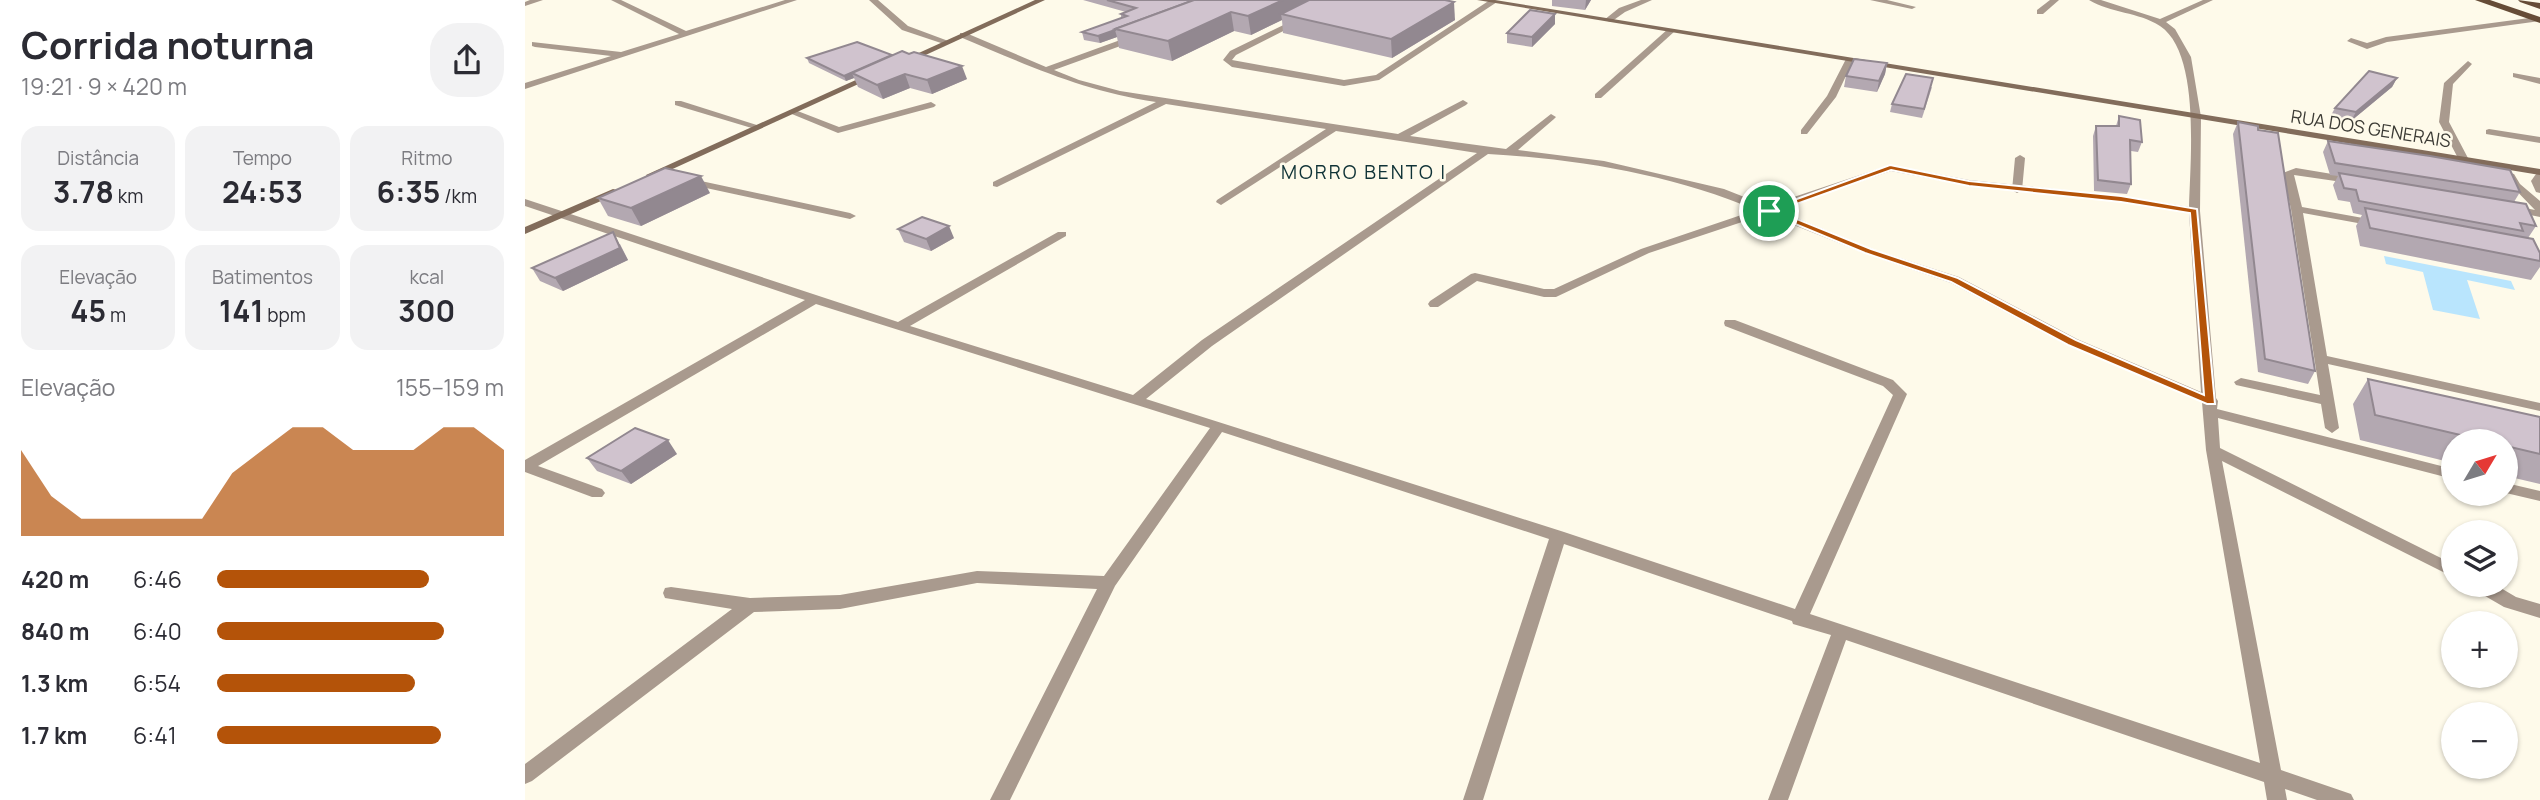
<!DOCTYPE html>
<html lang="pt">
<head>
<meta charset="utf-8">
<style>
	body { margin:0; font-family:Manrope,sans-serif; background:#f2f2f3; color:#2b2b33; height:100vh; display:flex; flex-direction:column; font-size:26px; white-space:nowrap }
	* { box-sizing:border-box; margin:0 }
	p { font-size:23px; color:#7c7c81 }
	.icon { flex:none; width:38px; height:38px; fill:none; stroke:currentColor; stroke-width:2; stroke-linecap:round; stroke-linejoin:round }
	.map { position:relative; flex:1; overflow:hidden }
	.details { display:flex; flex-direction:column; background:#fff; width:525px }
	.details>* { flex:none }
	.needle { width:46px; rotate:52deg }
	.tools { position:absolute; left:1916px; top:429px; display:grid; gap:14px }
	.tools a { display:grid; place-items:center; width:77px; height:77px; border-radius:50%; background:#fff; box-shadow:0 2px 5px #0004; font-size:35px }
	.pin { position:absolute; display:grid; place-items:center; width:60px; height:60px; color:#fff; margin:-30px; border:4px solid #fff; border-radius:50%; box-shadow:0 2px 7px #0007 }
	.round { display:grid; place-items:center; flex:none; width:74px; height:74px; border-radius:28px; background:#f2f2f3 }
	.headline { display:flex; align-items:center; justify-content:space-between; height:119px; padding:0 21px }
	h1 { font-size:38px; font-weight:700; line-height:52px }
	.stats { display:grid; grid-template-columns:repeat(3,1fr); gap:10px; height:119px; padding:7px 21px }
	.stats div { display:grid; align-content:center; border-radius:18px; background:#f2f2f3; text-align:center }
	.stats b { font-size:30px; font-weight:700 }
	.stats small { font-size:19px; font-weight:400 }
	.stats p { font-size:19px }
	.chart { height:196px; padding:14px 21px }
	.chart p { display:flex; justify-content:space-between }
	.chart svg { width:100%; height:126px; margin-top:7px; fill:#b45309; opacity:.7 }
	ul { padding:0 21px; list-style:none; font-size:23px }
	li { display:grid; grid-template-columns:112px 84px 1fr; align-items:center; height:52px }
	li i { height:18px; border-radius:9px; background:#b45309 }
	main { display:flex; flex:1; min-height:0 }
	.map>svg:first-child { display:block }
</style>
</head>
<body>
<main>
<section class="details">
<div class="headline"><div><h1>Corrida noturna</h1><p>19:21 · 9 × 420 m</p></div><a class="round"><svg class="icon" aria-label="share" viewBox="0 0 24 24"><path d="M12 15V3M7 8l5-5 5 5M5 13v7h14v-7"/></svg></a></div>
<div class="stats">
<div><p>Distância</p><b>3.78<small> km</small></b></div>
<div><p>Tempo</p><b>24:53</b></div>
<div><p>Ritmo</p><b>6:35<small> /km</small></b></div>
</div>
<div class="stats">
<div><p>Elevação</p><b>45<small> m</small></b></div>
<div><p>Batimentos</p><b>141<small> bpm</small></b></div>
<div><p>kcal</p><b>300</b></div>
</div>
<div class="chart"><p><span>Elevação</span>155–159 m</p>
<svg viewBox="0 0 160 44" preserveAspectRatio="none"><path d="M0 44V14L10 30L20 38L30 38L40 38L50 38L60 38L70 22L80 14L90 6L100 6L110 14L120 14L130 14L140 6L150 6L160 14V44z"/></svg>
</div>
<ul>
<li><b>420 m</b>6:46<i style="width:74%"></i></li>
<li><b>840 m</b>6:40<i style="width:79%"></i></li>
<li><b>1.3 km</b>6:54<i style="width:69%"></i></li>
<li><b>1.7 km</b>6:41<i style="width:78%"></i></li>
</ul>
</section>
<div class="map">
<svg width="2015" height="800" viewBox="0 0 2015 800">
	<rect width="100%" height="100%" fill="#fefaea"/>
	<!-- water -->
	<polygon fill="#b9e5fd" points="1859,256 1986,281 1990,290 1942,280 1955,319 1908,310 1898,272 1861,264"/>
	<g fill="none" stroke-linecap="round" stroke-linejoin="round">
		<!-- lane -->
		<g fill="#a99a8e" fill-rule="evenodd">
			<polygon points="965,0 972,2 854,80 819,86 707,67 698,60 705,51 773,18 776,18 776,22 711,55 707,60 819,80 851,75"/>
			<polygon points="1143,29 1150,31 1076,98 1070,98 1070,94"/>
			<polygon points="1321,59 1328,61 1311,97 1282,134 1276,134 1276,130 1302,96"/>
			<polygon points="1964,129 2015,137 2015,143 1961,134 1961,130"/>
			<polygon points="1495,155 1500,158 1497,190 1492,193 1487,190 1490,158"/>
		</g>
		<!-- street -->
		<g fill="#a99a8e" fill-rule="evenodd">
			<polygon points="5,0 18,0 0,6 0,2"/>
			<polygon points="86,0 96,0 161,31 260,0 272,0 0,89 0,83 86,56 10,47 7,46 7,42 96,52 154,34"/>
			<polygon points="344,0 353,0 383,26 426,42 419,44 377,30"/>
			<polygon points="1116,0 1127,0 1100,12 1086,22 1079,20 1094,8"/>
			<polygon points="1345,0 1362,0 1391,7 1387,9"/>
			<polygon points="1525,0 1534,0 1518,14 1512,14 1512,10"/>
			<path d="M1564,0H1576L1635,19L1678,0H1688L1641,22L1650,29L1666,57L1676,117L1675,211L1691,398L1693,401L1692,409L1928,469V479L1693,418L1695,448L1928,564V577L1697,461L1756,770L1826,794L1829,800H1792L1760,789L1762,800H1742L1739,782L1321,640L1263,800H1243L1306,635L1268,624L1267,621L1039,544L958,800H938L1024,539L697,432L590,586L485,800H465L572,589L452,583L315,609L229,612L7,781L0,784V764L207,609L146,599L140,598L138,593L140,588L146,587L225,598L315,595L452,571L579,576L685,428L291,304L13,466L77,489L80,493L77,497H67L0,472V460L280,300L0,206V199L373,322L533,232H541V236L385,326L608,395L677,340L952,153L811,131L696,205L691,202L692,200L801,129L641,104L472,187L468,186V182L631,102C557,91 502,65 435,37V33H441L521,67L609,35L612,36V40L529,70L554,80L595,91L873,134L938,100L943,103L941,105L885,136L981,149L1026,114L1031,117L1029,119L993,150L1079,161L1199,189L1242,206L1365,165L1444,180L1596,196L1664,207C1665,162 1676,53 1635,26C1614,12 1585,13 1564,0ZM963,154C1053,159 1148,175 1231,210L1116,249L1029,289H1019L950,273L946,274L905,301L903,304L905,307H913L952,281L1019,297H1031L1124,253L1241,214L1339,253L1426,283L1542,345L1677,402L1681,450L1735,763L1285,614L1382,394L1368,380L1210,320H1200L1199,323L1200,326L1358,386L1368,395L1270,609L1039,532L621,399L687,346ZM1366,171L1444,186L1596,202L1664,213L1676,392L1552,339L1434,277L1347,249L1252,210Z"/>
			<polygon points="2012,17 2015,17 2015,21 1862,42 1842,49 1822,41 1826,38 1842,43 1861,37"/>
			<polygon points="1943,61 1947,64 1928,84 1924,122 1944,160 1939,163 1934,160 1914,122 1919,83"/>
			<polygon points="1988,73 2015,78 2015,84 1988,77"/>
			<polygon points="150,101 156,101 238,127 230,129 150,105"/>
			<polygon points="406,102 411,105 409,107 313,133 262,112 270,110 314,127"/>
			<polygon points="1771,168 1831,178 1836,181 1831,184 1769,175 1777,207 1849,220 1855,223 1849,226 1778,213 1802,356 2015,403 2015,411 1803,364 1814,428 1807,433 1800,428 1796,404 1711,385 1709,382 1716,378 1795,395 1766,209 1758,173"/>
			<polygon points="1985,173 1989,174 1995,184 2015,201 2015,217 1981,210 1979,208 1985,205 2010,210 1983,182 1980,176"/>
			<polygon points="2015,173 2015,193 2011,192 2006,181 2011,174"/>
			<polygon points="162,178 325,213 331,216 325,219 158,183 157,181"/>
			<polygon points="1981,483 2015,491 2015,501 1981,493"/>
			<polygon points="1946,584 1969,584 1991,597 2015,604 2015,618 1979,607 1948,589"/>
		</g>
		<!-- secondary -->
		<g fill="#826c5b" fill-rule="evenodd">
			<polygon points="510,0 520,0 381,64 374,62"/>
			<polygon points="952,0 970,0 2015,169 2015,175"/>
			<polygon points="344,74 351,76 130,177 122,177 121,175"/>
			<polygon points="88,189 92,190 92,194 0,234 0,227"/>
		</g>
		<!-- primary -->
		<g fill="#664c37" fill-rule="evenodd">
			<polygon points="1950,0 1965,0 2015,17 2015,23"/>
			<polygon points="1993,0 2015,3 2015,9 1995,2"/>
		</g>
	</g>
	<!-- wall -->
	<g fill="#b3a8b1">
		<polygon points="558,0 920,0 930,20 867,58 758,33 757,20 726,35 709,31 647,61 594,48 592,37 575,43 559,40 557,32 596,18 596,14 601,12"/>
		<polygon points="1027,0 1066,0 1060,10 1027,6"/>
		<polygon points="1030,24 1007,47 982,43 982,33"/>
		<polygon points="367,56 442,79 407,94 385,88 358,99 333,87 329,78 321,81 284,63 282,58"/>
		<polygon points="1362,63 1360,74 1352,92 1319,87 1321,76"/>
		<polygon points="1872,78 1867,87 1826,121 1805,117 1810,108"/>
		<polygon points="1407,87 1397,118 1365,112 1367,104"/>
		<polygon points="1594,116 1617,142 1613,152 1606,151 1606,184 1602,194 1569,191 1568,136 1571,126 1591,126"/>
		<polygon points="1713,122 1733,130 1790,371 1783,384 1733,372 1708,134"/>
		<polygon points="1803,141 1995,192 1989,202 2011,226 2003,238 2015,253 2015,267 2006,280 1835,246 1831,226 1837,215 1828,213 1825,202 1813,200 1808,185 1813,176 1805,175 1798,152"/>
		<polygon points="185,193 116,226 83,216 73,198"/>
		<polygon points="373,229 429,238 406,251 379,242"/>
		<polygon points="95,244 103,260 38,291 15,281 7,268"/>
		<polygon points="1843,379 2015,417 2015,484 1981,476 1981,441 1928,441 1928,463 1835,440 1828,404"/>
		<polygon points="152,454 106,484 72,471 62,458"/>
	</g>
	<!-- shaded-wall -->
	<g fill="#928890">
		<polygon points="758,0 799,0 756,14 757,20 726,35 723,16"/>
		<polygon points="1061,0 1066,0 1060,10"/>
		<polygon points="929,2 930,20 867,58 866,39"/>
		<polygon points="706,12 709,31 647,61 643,41"/>
		<polygon points="1030,14 1030,24 1007,47 1007,37"/>
		<polygon points="590,30 592,37 575,43 573,36"/>
		<polygon points="367,55 327,73 329,78 321,81 319,76"/>
		<polygon points="1362,63 1360,74 1352,92 1354,81"/>
		<polygon points="437,66 442,79 407,94 402,80"/>
		<polygon points="380,74 385,88 358,99 352,85"/>
		<polygon points="1872,78 1867,87 1826,121 1831,112"/>
		<polygon points="176,176 185,193 116,226 106,208"/>
		<polygon points="424,226 429,238 406,251 401,239"/>
		<polygon points="88,232 103,260 38,291 30,278"/>
		<polygon points="143,440 152,454 106,484 96,471"/>
	</g>
	<!-- building -->
	<g fill="#d0c3ce" stroke="#928890" stroke-width="2">
		<polygon points="582,0 669,0 590,29 590,30 573,36 557,32 602,16 596,14 611,8"/>
		<polygon points="669,0 758,0 723,16 706,12 643,41 590,29"/>
		<polygon points="784,0 920,0 929,2 866,39 756,14"/>
		<polygon points="1005,10 1030,14 1007,37 982,33"/>
		<polygon points="332,42 367,55 319,76 282,58"/>
		<polygon points="377,51 384,54 389,52 437,66 402,80 380,74 352,85 327,73"/>
		<polygon points="1329,59 1362,63 1354,81 1321,76"/>
		<polygon points="1844,71 1872,78 1831,112 1810,108"/>
		<polygon points="1381,74 1408,78 1399,109 1367,104"/>
		<polygon points="1594,116 1615,120 1617,142 1605,140 1606,184 1573,180 1571,126 1594,126"/>
		<polygon points="1713,122 1733,126 1733,130 1753,133 1790,371 1740,359"/>
		<polygon points="1803,141 1905,156 1985,170 1995,192 1810,163"/>
		<polygon points="140,168 176,176 106,208 73,198"/>
		<polygon points="1814,173 2001,204 2011,226 1995,223 1998,231 1834,201 1831,190 1819,188"/>
		<polygon points="1840,208 2008,239 2015,253 2015,261 1845,228"/>
		<polygon points="397,217 424,226 401,239 373,229"/>
		<polygon points="88,232 95,248 30,278 7,268"/>
		<polygon points="1843,379 2015,417 2015,454 1981,446 1981,441 1961,441 1850,415"/>
		<polygon points="110,428 143,440 96,471 62,458"/>
	</g>
	<!-- route -->
	<path fill="#b45309" stroke="#fff" stroke-width="2" fill-rule="evenodd" d="M1365,165L1444,181L1596,196L1672,209L1690,404H1682L1543,345L1426,282L1340,253L1239,211ZM1366,170L1444,186L1596,202L1665,213L1679,395L1551,340L1433,278L1346,249L1252,211Z"/>
	<g text-anchor="middle" dominant-baseline="central" stroke-width="5" stroke-linejoin="round" paint-order="stroke">
		<!-- far-street labels -->
		<g font-size="18" fill="#3c3b35" stroke="#fefaea">
			<text transform="translate(1846 128) rotate(9)">RUA DOS GENERAIS</text>
		</g>
		<!-- far-neighbourhood labels -->
		<g font-size="19" letter-spacing="2" fill="#0f3236" stroke="#fefaea">
			<text x="839" y="172">MORRO BENTO I</text>
		</g>
	</g>
</svg>
<div class="tools">
<a><svg class="needle" viewBox="-14 -14 28 28"><path d="M0-13l5 13h-10z" fill="#e53935"/><path d="M0 13l5-13h-10z" fill="#7c7c81"/></svg></a>
<a><svg class="icon" aria-label="layers" viewBox="0 0 24 24"><path d="M12 4l9 5-9 5-9-5zM3 14l9 5 9-5"/></svg></a>
<a>+</a>
<a>−</a>
</div>
<div class="pin" style="left:1244px;top:211px;background:#1e9e55"><svg class="icon" aria-label="arrive" viewBox="0 0 24 24"><path d="M6 21V4h12l-3 4 3 4H6"/></svg></div>
</div>
</main>
</body>
</html>
